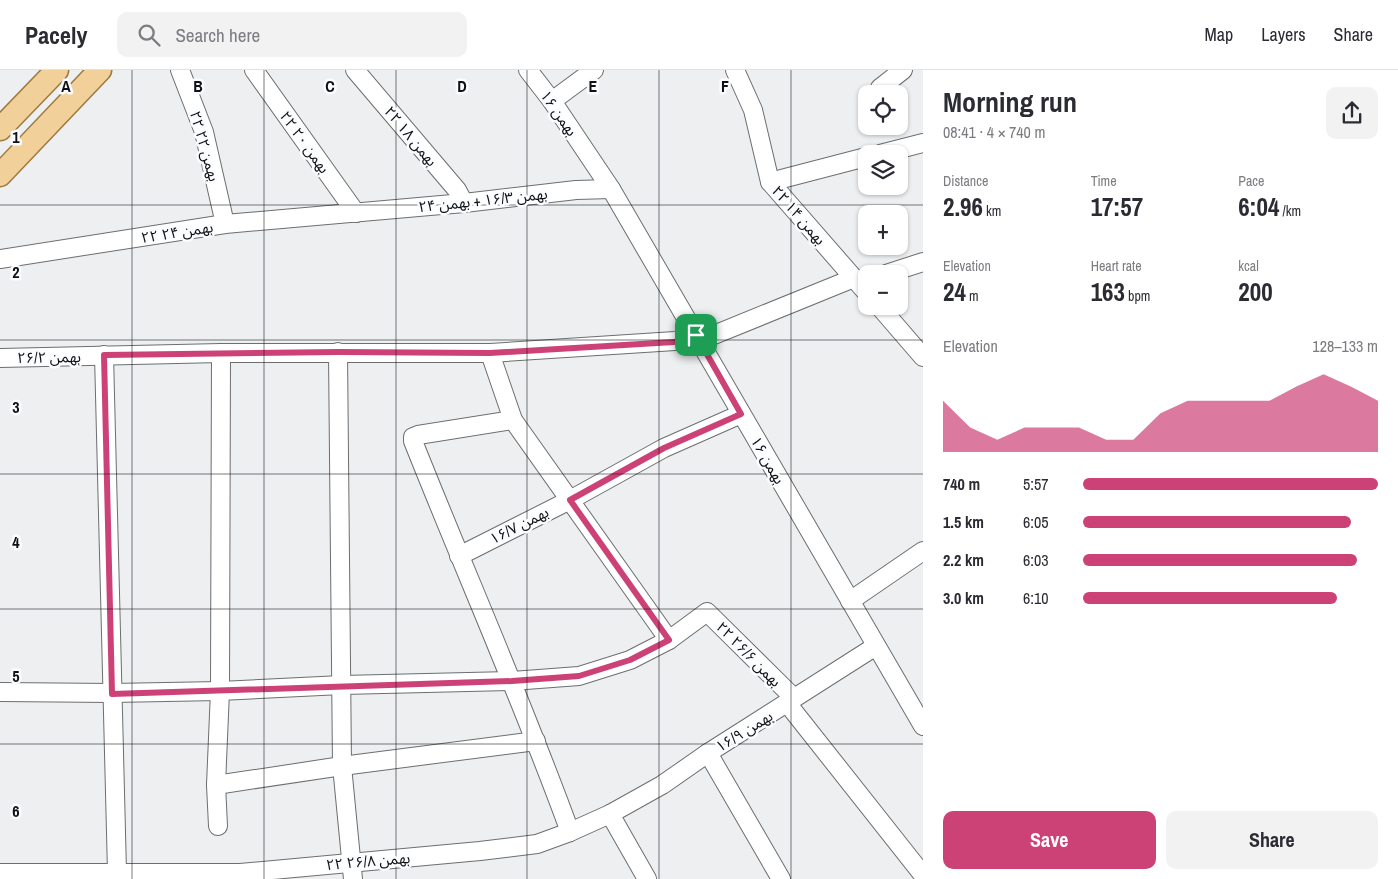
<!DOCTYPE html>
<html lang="en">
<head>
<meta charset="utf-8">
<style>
	body { margin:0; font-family:"Archivo Narrow","Noto Sans Arabic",sans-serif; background:#f2f2f3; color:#2b2b33; height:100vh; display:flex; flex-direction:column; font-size:19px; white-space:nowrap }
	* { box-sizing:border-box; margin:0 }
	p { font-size:16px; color:#7c7c81 }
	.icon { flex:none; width:28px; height:28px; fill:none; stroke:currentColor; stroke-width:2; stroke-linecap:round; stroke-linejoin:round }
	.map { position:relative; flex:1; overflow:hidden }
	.side { display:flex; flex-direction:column; background:#fff; width:475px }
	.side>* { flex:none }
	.buttons { position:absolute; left:858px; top:15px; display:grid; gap:10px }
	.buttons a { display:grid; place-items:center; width:50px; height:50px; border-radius:10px; background:#fff; box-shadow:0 1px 4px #0004; font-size:25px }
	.pin { position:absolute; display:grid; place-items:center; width:42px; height:42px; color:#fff; margin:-21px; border-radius:10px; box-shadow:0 2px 8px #0006 }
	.round { display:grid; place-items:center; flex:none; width:52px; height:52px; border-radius:10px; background:#f2f2f3 }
	.head { display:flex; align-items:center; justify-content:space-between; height:85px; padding:0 20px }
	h1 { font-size:28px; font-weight:700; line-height:38px }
	.metrics { display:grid; grid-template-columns:repeat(3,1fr); gap:8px; height:85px; padding:5px 20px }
	.metrics div { display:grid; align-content:center }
	.metrics b { font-size:25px; font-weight:700 }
	.metrics small { font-size:14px; font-weight:400 }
	.metrics p { font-size:14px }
	.chart { height:140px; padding:10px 20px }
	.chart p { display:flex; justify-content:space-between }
	.chart svg { width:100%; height:90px; margin-top:5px; fill:#cd4276; opacity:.7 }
	.cta { display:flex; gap:10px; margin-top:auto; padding:10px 20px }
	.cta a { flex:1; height:58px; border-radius:10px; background:#cd4276; color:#fff; font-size:20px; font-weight:700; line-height:58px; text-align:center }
	.cta a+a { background:#f2f2f3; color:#2b2b33 }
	ul { padding:0 20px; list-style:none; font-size:16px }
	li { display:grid; grid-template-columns:80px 60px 1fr; align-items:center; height:38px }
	li i { height:12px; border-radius:6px; background:#cd4276 }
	header { display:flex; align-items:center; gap:30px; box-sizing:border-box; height:70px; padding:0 25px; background:#fff; border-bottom:1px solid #e1e1e2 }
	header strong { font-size:24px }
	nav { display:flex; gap:28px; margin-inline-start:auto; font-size:18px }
	.search { width:350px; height:45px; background:#f2f2f3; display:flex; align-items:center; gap:12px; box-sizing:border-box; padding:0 18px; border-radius:10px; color:#7c7c81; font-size:19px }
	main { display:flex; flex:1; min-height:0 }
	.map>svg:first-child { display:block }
</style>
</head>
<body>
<header>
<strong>Pacely</strong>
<div class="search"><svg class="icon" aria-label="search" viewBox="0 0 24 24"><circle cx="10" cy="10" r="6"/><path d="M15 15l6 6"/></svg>Search here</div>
<nav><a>Map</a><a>Layers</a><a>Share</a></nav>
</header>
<main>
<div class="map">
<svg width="923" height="809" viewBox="0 0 923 809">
	<rect width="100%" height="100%" fill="#edeff1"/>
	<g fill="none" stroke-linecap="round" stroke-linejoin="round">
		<!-- minor casing -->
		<g stroke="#6c6e70" stroke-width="20">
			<g id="minor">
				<polyline points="180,0 204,62 225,154"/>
				<polyline points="254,0 356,143"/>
				<polyline points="355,0 457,120 464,133"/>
				<polyline points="528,0 552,31 611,119 923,656"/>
				<polyline points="735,0 753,40 770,112 866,222"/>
				<polyline points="880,18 903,0"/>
				<polyline points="552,31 594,0"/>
				<polyline points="880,84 923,73"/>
				<polyline points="770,112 866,87"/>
				<polyline points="0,189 225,154 464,133 576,120 611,119"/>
				<polyline points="886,204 923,192"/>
				<polyline points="879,236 923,287"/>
				<polyline points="699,271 854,208"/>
				<polyline points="338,282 342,696 353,809"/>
				<polyline points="490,283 513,350 669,570"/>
				<polyline points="104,285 117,802"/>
				<polyline points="0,288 221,283 490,283 675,271 696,265"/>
				<path d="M513,350L418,365L413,367V371C465,502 522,630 570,762"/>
				<polyline points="459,486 570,430 664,378 741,344"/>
				<polyline points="850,531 923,481"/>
				<polyline points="0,622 112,623 220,621 342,615 512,611 579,606 630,590 669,570 707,542 794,628"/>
				<polyline points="787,633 923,805"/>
				<polyline points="708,683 781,809"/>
				<polyline points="216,715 342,696 536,671"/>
				<polyline points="610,744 647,809"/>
				<polyline points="218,756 216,715 220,621 221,283"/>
				<polyline points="0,803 240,803 480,781 537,774 570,762 610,744 662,715 708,683 876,576"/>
			</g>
		</g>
		<!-- major casing -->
		<g stroke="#9e793e" stroke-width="25">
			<g id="major">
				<polyline points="0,59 57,0"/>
				<polyline points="0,105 100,0"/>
			</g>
		</g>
		<!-- minor -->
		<use href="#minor" stroke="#fff" stroke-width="18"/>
		<!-- major -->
		<use href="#major" stroke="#f2d09a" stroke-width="22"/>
	</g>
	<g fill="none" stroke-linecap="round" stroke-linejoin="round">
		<!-- route casing -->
		<g stroke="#fff" stroke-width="10">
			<polygon id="route" points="696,265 741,344 664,378 570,430 669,570 630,590 579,606 512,611 112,624 104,285 338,282 490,283 674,272"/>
		</g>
		<!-- route -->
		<use href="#route" stroke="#cd4276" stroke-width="6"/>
	</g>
	<!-- grid -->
	<path fill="none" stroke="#101112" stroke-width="1" stroke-opacity="0.55" d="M132,0V809M264,0V809M396,0V809M527,0V809M659,0V809M791,0V809M0,135H923M0,270H923M0,404H923M0,539H923M0,674H923"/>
	<g text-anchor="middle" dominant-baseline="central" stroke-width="5" stroke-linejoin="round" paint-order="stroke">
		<!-- street labels -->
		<g font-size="15" fill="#101112" stroke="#fafcff">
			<text transform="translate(559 43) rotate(55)">بهمن ۱۶</text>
			<text transform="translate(411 66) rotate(50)">۲۲ بهمن ۱۸</text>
			<text transform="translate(305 72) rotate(54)">۲۲ بهمن ۲۰</text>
			<text transform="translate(205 76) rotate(74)">۲۲ بهمن ۲۲</text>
			<text transform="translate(483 130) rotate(-6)">بهمن ۱۶/۳ + بهمن ۲۴</text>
			<text transform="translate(799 145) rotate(49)">۲۲ بهمن ۱۴</text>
			<text transform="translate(177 162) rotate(-9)">۲۲ بهمن ۲۴</text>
			<text transform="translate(49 287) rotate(-1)">بهمن ۲۶/۲</text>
			<text transform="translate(768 390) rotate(60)">بهمن ۱۶</text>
			<text transform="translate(519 455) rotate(-27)">بهمن ۱۶/۷</text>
			<text transform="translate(749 584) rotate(45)">۲۲ بهمن ۲۶/۶</text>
			<text transform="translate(744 661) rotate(-32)">بهمن ۱۶/۹</text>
			<text transform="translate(368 791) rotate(-5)">۲۲ بهمن ۲۶/۸</text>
		</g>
	</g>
	<g font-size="16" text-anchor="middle" font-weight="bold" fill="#101112" stroke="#fafcff" stroke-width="5" stroke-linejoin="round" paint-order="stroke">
		<text x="66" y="22">A</text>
		<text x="198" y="22">B</text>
		<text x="330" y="22">C</text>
		<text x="462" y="22">D</text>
		<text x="593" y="22">E</text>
		<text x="725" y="22">F</text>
		<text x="16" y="73">1</text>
		<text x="16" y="208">2</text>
		<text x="16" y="343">3</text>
		<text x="16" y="478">4</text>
		<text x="16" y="612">5</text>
		<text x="16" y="747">6</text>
	</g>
</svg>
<div class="buttons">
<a><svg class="icon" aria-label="locate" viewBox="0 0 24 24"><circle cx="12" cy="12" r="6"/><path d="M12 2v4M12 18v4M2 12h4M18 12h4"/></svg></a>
<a><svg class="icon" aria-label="layers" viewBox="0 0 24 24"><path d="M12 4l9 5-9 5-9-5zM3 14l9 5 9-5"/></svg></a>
<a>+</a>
<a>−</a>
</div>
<div class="pin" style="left:696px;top:265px;background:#1e9e55"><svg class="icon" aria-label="arrive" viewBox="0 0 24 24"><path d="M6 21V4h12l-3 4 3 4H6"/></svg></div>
</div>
<section class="side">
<div class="head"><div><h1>Morning run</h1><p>08:41 · 4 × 740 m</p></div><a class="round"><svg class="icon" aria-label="share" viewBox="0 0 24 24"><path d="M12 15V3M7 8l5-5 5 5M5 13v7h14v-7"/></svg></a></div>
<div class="metrics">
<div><p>Distance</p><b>2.96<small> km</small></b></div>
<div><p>Time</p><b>17:57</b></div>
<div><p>Pace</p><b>6:04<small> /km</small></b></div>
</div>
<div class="metrics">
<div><p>Elevation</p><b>24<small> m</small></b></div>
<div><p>Heart rate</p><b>163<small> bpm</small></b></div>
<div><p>kcal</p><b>200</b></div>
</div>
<div class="chart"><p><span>Elevation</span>128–133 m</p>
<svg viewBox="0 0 160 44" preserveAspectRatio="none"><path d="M0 44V19L10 32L20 38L30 32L40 32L50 32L60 38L70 38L80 25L90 19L100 19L110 19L120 19L130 12L140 6L150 12L160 19V44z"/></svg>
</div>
<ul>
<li><b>740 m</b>5:57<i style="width:100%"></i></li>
<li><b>1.5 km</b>6:05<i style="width:91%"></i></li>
<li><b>2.2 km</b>6:03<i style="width:93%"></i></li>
<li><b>3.0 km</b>6:10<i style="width:86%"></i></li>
</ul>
<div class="cta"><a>Save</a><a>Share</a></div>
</section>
</main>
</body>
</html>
